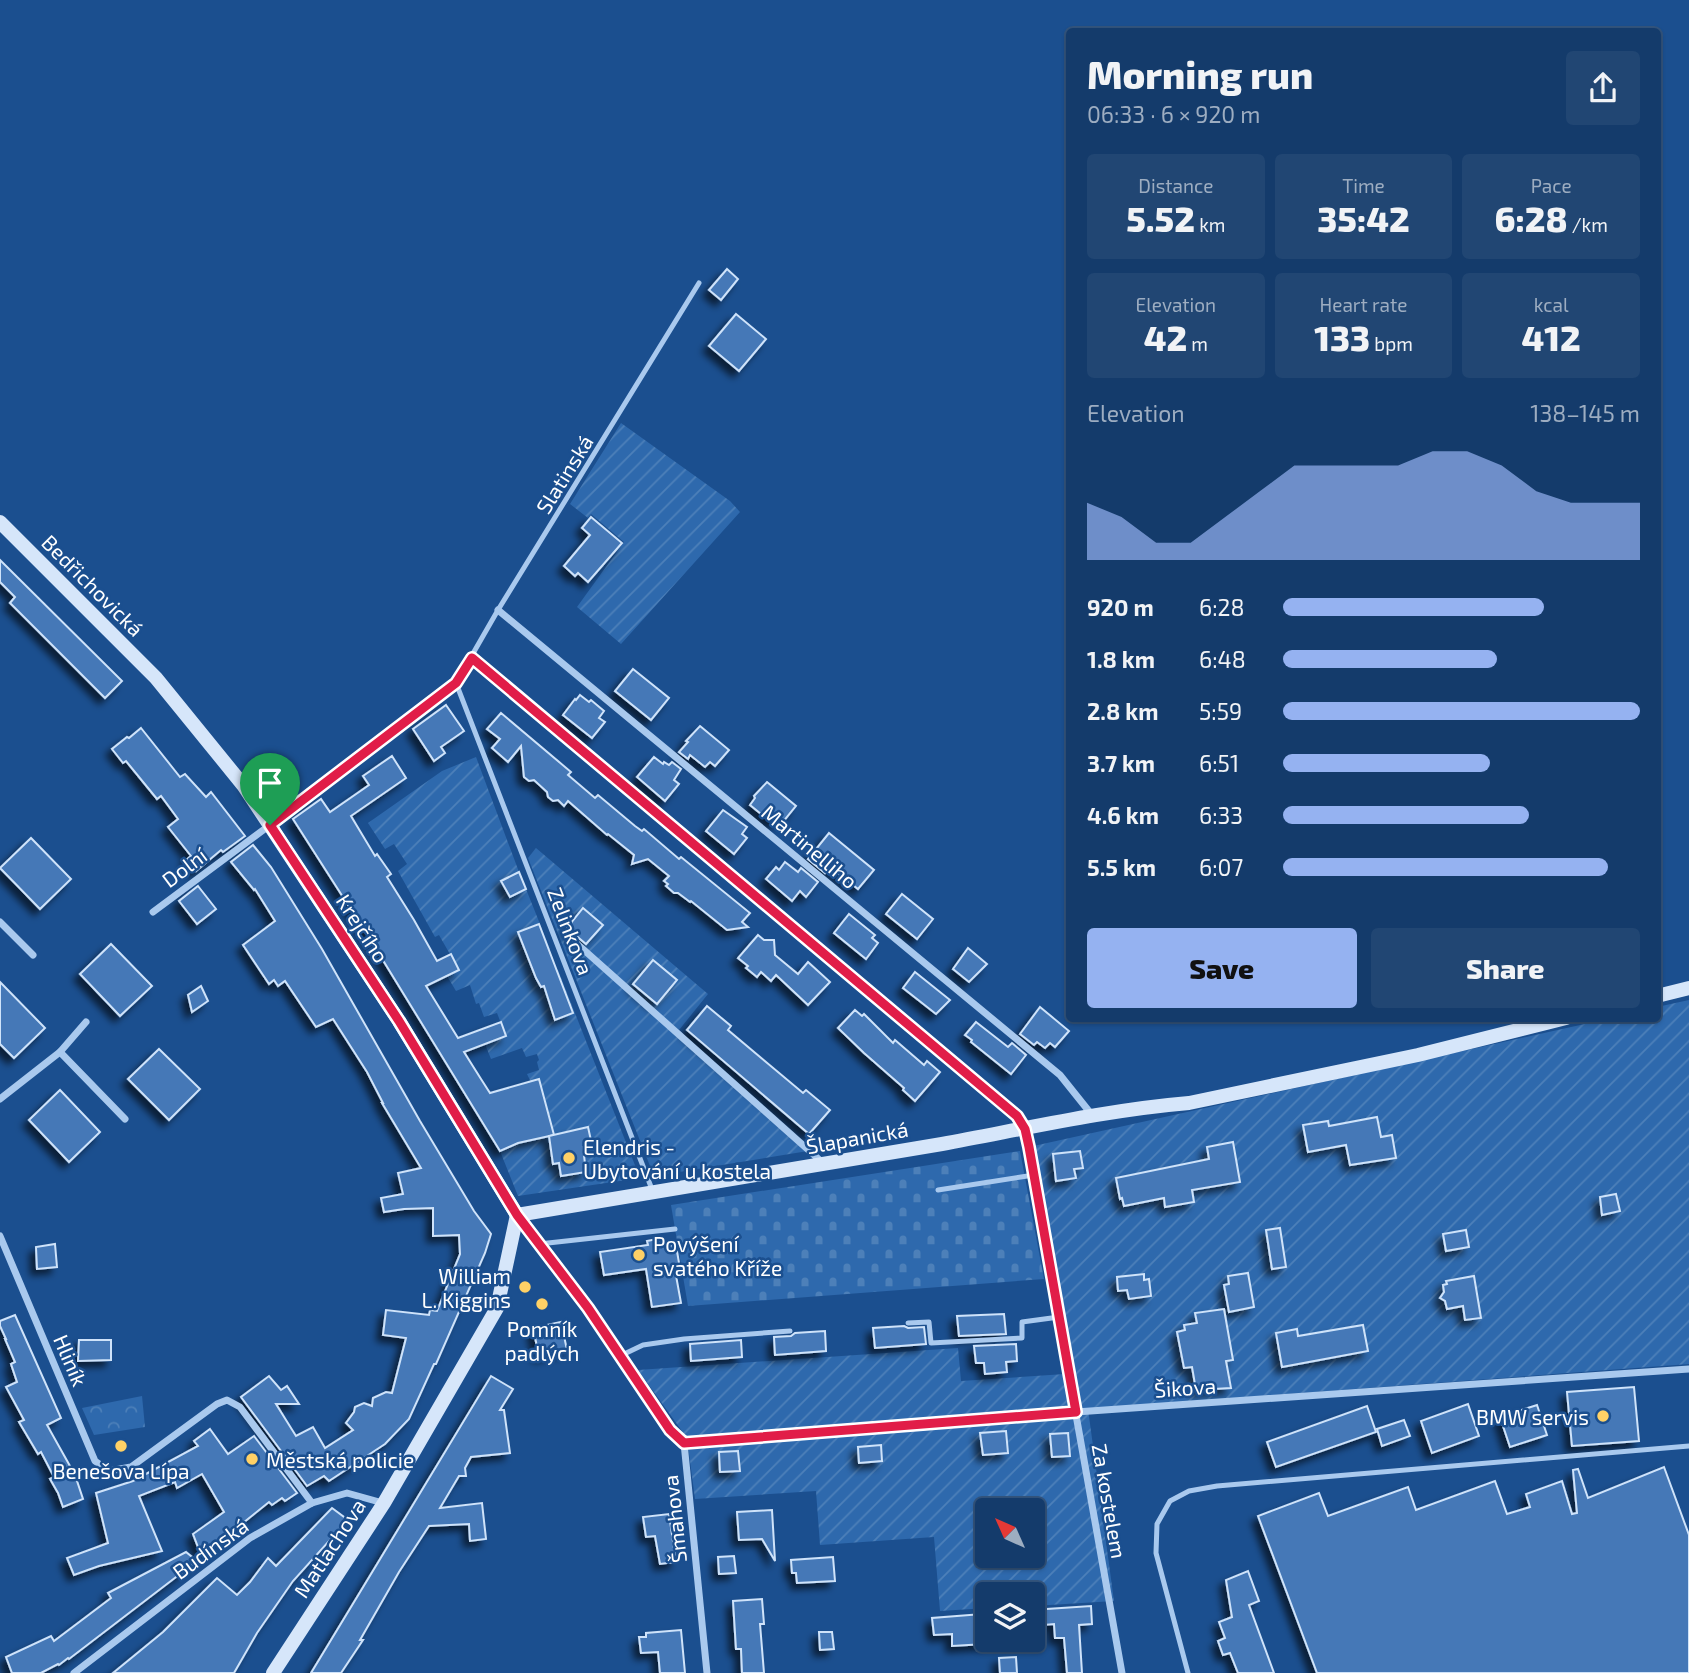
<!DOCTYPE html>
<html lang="en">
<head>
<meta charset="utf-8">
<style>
	body { margin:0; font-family:"Exo 2",sans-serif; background:#214673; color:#f1f3f6; height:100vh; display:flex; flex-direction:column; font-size:26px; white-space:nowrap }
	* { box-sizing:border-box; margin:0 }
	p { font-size:23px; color:#9dadc1 }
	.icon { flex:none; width:38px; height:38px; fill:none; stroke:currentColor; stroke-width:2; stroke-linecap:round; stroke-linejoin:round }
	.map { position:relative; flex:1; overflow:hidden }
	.details { position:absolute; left:1066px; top:28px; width:595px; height:994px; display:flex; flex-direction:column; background:#143b6b; border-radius:7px; box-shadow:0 2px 5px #0004,0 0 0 2px #33557e }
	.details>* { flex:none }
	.needle { width:46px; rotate:315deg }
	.controls { position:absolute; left:975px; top:1498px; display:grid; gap:14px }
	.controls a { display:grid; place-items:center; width:70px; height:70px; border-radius:7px; background:#143b6b; box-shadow:0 2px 5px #0004,0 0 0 2px #33557e; font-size:35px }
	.pin { position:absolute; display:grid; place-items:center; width:60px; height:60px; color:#fff; margin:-72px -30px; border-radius:50% 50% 50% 0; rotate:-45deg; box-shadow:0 0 7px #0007 }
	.pin .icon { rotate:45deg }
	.round { display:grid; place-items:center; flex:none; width:74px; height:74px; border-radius:7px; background:#214673 }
	.summary { display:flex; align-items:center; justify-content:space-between; height:119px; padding:0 21px }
	h1 { font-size:38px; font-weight:800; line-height:52px }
	.metrics { display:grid; grid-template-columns:repeat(3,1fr); gap:10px; height:119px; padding:7px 21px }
	.metrics div { display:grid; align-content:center; border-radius:7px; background:#214673; text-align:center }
	.metrics b { font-size:35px; font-weight:800 }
	.metrics small { font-size:19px; font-weight:400 }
	.metrics p { font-size:19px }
	.chart { height:196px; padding:14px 21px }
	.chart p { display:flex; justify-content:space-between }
	.chart svg { width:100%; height:126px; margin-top:7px; fill:#95b2f1; opacity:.7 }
	.primary-button { display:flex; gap:14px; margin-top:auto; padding:14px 21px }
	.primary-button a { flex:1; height:80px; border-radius:7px; background:#95b2f1; color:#111; font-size:28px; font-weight:800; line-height:80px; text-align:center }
	.primary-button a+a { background:#214673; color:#f1f3f6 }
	ul { padding:0 21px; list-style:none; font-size:23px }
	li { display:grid; grid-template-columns:112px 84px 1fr; align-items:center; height:52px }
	li i { height:18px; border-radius:9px; background:#95b2f1 }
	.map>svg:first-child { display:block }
</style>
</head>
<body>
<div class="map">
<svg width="1689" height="1673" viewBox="0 0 1689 1673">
	<defs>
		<pattern id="cemetery-stones" width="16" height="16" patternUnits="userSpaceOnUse" patternTransform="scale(1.75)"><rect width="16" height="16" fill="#2e69ad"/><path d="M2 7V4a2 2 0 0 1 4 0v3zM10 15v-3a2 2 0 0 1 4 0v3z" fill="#4d80b9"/></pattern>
		<pattern id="park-crowns" width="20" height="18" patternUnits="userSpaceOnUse" patternTransform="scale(1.75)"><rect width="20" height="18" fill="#2e69ad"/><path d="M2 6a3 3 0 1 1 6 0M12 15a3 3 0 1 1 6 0" fill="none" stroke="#4d80b9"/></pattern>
		<pattern id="garden-furrows" width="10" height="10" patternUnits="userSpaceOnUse" patternTransform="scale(1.75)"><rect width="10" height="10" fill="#2e69ad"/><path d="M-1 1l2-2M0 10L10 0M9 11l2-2" fill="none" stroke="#4d80b9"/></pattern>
		<filter id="shadow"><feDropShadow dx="-6" dy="6" stdDeviation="3.5" flood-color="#0009"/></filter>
	</defs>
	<rect width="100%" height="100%" fill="#1b4f8f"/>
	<!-- cemetery -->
	<polygon fill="url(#cemetery-stones)" points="1020,1151 1044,1279 688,1306 671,1205"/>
	<!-- park -->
	<polygon fill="url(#park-crowns)" points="142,1396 145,1427 94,1435 82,1408"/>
	<!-- garden -->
	<g fill="url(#garden-furrows)" fill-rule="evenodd">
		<polygon points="621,423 730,501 740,512 621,644 577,607 624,542 591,514 588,518 570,504"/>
		<polygon points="476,757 519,872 501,882 510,897 526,889 550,949 528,959 541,987 559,980 556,971 558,970 640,1178 518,1196 500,1151 518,1143 534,1139 530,1116 548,1111 544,1095 538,1097 527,1074 539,1070 537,1062 539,1060 537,1054 526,1057 522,1048 491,1059 485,1044 506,1036 497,1013 484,1017 479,1003 476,1004 470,985 456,991 447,976 459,970 439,935 435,937 398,871 407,864 394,844 385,849 368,823 442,771"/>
		<polygon points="536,848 708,994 679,1030 814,1150 654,1176 528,858"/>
		<path d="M1689,1000V1364L1088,1409L1114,1601L1033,1606L1032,1594H987V1608L940,1611L934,1537L820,1545L816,1491L695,1499L687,1438L638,1370L958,1348L961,1381L1065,1374L1029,1147L1607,1019L1657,1018V1007ZM987,1510H1032V1556H987Z"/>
	</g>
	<!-- building -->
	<g fill="#4478b7" stroke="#cfe3fa" stroke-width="2" filter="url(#shadow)">
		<polygon points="727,269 738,279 721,300 709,290"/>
		<polygon points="736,314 766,339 739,371 709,346"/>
		<polygon points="591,517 622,543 588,582 578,573 575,576 564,566 590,535 582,528"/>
		<polygon points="0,560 122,681 105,698 10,603 15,597 0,582"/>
		<polygon points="633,669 669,698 651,720 615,691"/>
		<polygon points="580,695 589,702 591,700 604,711 599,718 605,722 592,738 563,715 575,699 576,700"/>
		<polygon points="446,705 464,731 441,747 445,753 434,761 413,729"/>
		<polygon points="501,713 571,772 568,775 595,798 598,795 635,826 642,831 644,829 679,859 681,857 750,913 742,922 748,927 727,930 691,901 690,902 678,893 674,893 666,886 668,884 664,881 669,876 648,859 632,864 634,855 608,834 607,835 568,801 564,806 558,800 553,801 548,797 547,792 534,780 529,781 524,777 521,746 508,762 492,748 500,739 487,729"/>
		<polygon points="700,726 729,750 715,766 710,762 705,767 690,755 688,759 679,752 688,742 686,741"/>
		<polygon points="141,728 180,777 185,774 206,797 211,792 245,836 223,852 221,850 196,871 186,860 191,856 168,827 178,819 161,796 157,799 126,761 123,763 112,749 127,737 129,738"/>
		<polygon points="392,756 406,778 351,816 375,856 377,854 391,874 387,877 414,920 437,961 451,954 459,970 426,986 458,1038 501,1022 506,1036 464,1052 481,1079 490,1093 539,1079 554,1135 518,1143 500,1151 373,944 293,819 321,799 330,812 369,785 363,776"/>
		<polygon points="654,757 663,764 664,762 669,765 672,762 681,769 674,780 679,784 665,801 637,777"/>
		<polygon points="767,782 796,806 783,822 777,818 772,823 750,805 755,798 754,796"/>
		<polygon points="723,810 747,827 742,834 747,838 734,854 706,831"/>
		<polygon points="829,833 874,870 858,889 830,867 825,873 808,859"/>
		<polygon points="31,838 71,879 40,909 0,868"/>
		<polygon points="253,845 271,867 322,949 420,1121 474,1211 491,1234 485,1253 436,1364 434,1364 409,1419 385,1444 329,1481 324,1476 307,1486 241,1397 269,1376 281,1390 287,1386 299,1404 276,1404 296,1436 313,1427 325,1448 353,1430 346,1423 354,1412 355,1407 364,1403 372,1406 373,1398 386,1392 392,1393 406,1338 383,1335 386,1310 429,1315 430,1310 437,1311 460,1254 459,1235 433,1236 433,1208 404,1209 384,1212 381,1198 403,1194 398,1173 421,1168 382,1103 383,1103 367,1072 333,1019 316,1027 285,981 278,986 274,980 269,984 243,945 275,921 255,889 254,890 231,862"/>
		<polygon points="785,862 798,872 801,868 818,882 806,897 800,891 792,901 766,879 776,867 779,870"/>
		<polygon points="519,872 526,889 510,897 501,881"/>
		<polygon points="198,886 216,909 197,924 179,901"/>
		<polygon points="902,894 933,919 917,939 886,914"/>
		<polygon points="583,908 603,925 586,944 567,928"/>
		<polygon points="849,914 875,935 872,938 878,943 866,959 834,933"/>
		<polygon points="539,924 573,1013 555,1020 544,986 541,987 536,978 518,932"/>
		<polygon points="758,935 764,940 774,940 775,955 798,974 808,962 830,982 808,1005 776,975 771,981 761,972 757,977 746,968 748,966 738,958"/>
		<polygon points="111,944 152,986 120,1016 80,974"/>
		<polygon points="968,948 987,964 969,982 953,969"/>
		<polygon points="653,960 677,980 657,1004 633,984"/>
		<polygon points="915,972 950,1000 936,1014 903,988"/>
		<polygon points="0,982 45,1028 14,1058 0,1044"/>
		<polygon points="201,986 208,1001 192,1012 188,995"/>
		<polygon points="707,1006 731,1026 728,1030 766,1062 803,1093 806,1090 830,1110 809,1134 687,1030"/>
		<polygon points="1040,1007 1069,1031 1055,1047 1050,1043 1045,1048 1037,1042 1034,1045 1020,1034"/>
		<polygon points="855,1010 862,1016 864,1014 893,1043 895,1040 924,1065 927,1061 940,1072 915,1101 903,1090 904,1088 864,1053 838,1028"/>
		<polygon points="976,1022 1008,1047 1012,1043 1026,1055 1011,1074 971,1042 972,1040 965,1035"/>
		<polygon points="159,1049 200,1089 169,1120 128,1079"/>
		<polygon points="60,1090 100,1132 69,1162 29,1120"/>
		<polygon points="1377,1117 1381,1137 1392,1135 1396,1158 1350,1165 1346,1145 1308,1152 1303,1125 1328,1121 1329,1126"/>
		<polygon points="588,1127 592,1145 583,1147 586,1172 561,1176 559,1163 553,1164 549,1136"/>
		<polygon points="1233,1142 1240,1182 1192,1190 1194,1202 1165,1207 1164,1198 1124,1206 1122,1198 1120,1199 1116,1178 1209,1159 1207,1147"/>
		<polygon points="1080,1151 1083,1168 1074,1169 1076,1178 1056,1181 1053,1154"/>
		<polygon points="1616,1194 1620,1211 1602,1215 1600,1197"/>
		<polygon points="1280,1228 1286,1267 1272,1269 1266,1230"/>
		<polygon points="1466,1230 1469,1247 1446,1251 1443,1234"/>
		<polygon points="662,1238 663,1247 676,1245 680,1269 675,1270 681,1303 652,1307 646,1269 604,1275 600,1252 648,1245 647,1241"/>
		<polygon points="55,1244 57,1267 37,1269 36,1247"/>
		<polygon points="1248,1273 1254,1307 1229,1312 1224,1285 1229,1284 1228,1276"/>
		<polygon points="1144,1274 1144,1280 1149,1279 1151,1296 1129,1299 1127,1290 1118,1291 1117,1277"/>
		<polygon points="1474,1276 1481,1318 1465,1320 1463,1306 1447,1309 1445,1301 1440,1298 1444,1292 1443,1285 1447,1284 1446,1281"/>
		<polygon points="1224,1309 1233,1360 1226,1361 1231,1388 1196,1390 1192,1367 1184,1368 1177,1332 1185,1330 1184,1325 1197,1323 1195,1313"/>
		<polygon points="1004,1314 1006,1334 959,1336 957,1316"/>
		<polygon points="15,1315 61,1418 47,1425 75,1475 83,1499 63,1507 58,1493 50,1479 54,1477 41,1452 38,1454 19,1422 24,1420 6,1387 17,1382 11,1364 15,1362 5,1339 6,1339 0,1326 0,1321"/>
		<polygon points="561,1322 567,1350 539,1356 533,1328"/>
		<polygon points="1363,1325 1368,1351 1282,1367 1276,1333 1297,1329 1298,1336"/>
		<polygon points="904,1326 908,1328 924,1327 926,1344 875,1348 873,1328"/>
		<polygon points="825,1331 826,1351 775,1355 774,1337 791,1336 795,1333"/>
		<polygon points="79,1340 111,1340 111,1360 78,1361"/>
		<polygon points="741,1340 742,1357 691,1361 690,1344"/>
		<polygon points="1016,1344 1017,1361 1006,1362 1007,1372 985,1374 984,1363 976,1363 974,1346"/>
		<polygon points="491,1376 513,1389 500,1410 504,1410 510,1453 471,1457 465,1468 466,1476 459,1476 440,1508 482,1503 486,1539 470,1541 469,1524 429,1526 399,1572 360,1640 363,1640 341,1673 311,1673"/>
		<polygon points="1634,1387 1639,1441 1572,1446 1567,1392"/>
		<polygon points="1468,1404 1479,1436 1432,1453 1421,1421"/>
		<polygon points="1537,1405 1547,1435 1510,1447 1500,1417"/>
		<polygon points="1367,1406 1376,1432 1276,1467 1267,1442"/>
		<polygon points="1404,1420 1410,1436 1382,1446 1377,1429"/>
		<polygon points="210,1429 228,1454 254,1436 297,1493 285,1501 282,1498 272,1505 269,1502 222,1540 201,1555 193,1534 224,1512 202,1474 177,1488 175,1482 139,1496 162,1551 99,1566 74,1575 67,1558 108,1543 96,1493 133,1481 198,1446 194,1441"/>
		<polygon points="1006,1431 1008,1453 983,1455 980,1433"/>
		<polygon points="1068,1433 1070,1456 1052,1457 1050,1434"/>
		<polygon points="881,1445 882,1461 859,1463 858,1447"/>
		<polygon points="738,1451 740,1471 720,1472 719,1452"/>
		<polygon points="1664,1467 1689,1535 1689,1673 1317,1673 1258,1516 1319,1493 1328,1516 1408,1487 1416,1510 1495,1481 1507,1514 1530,1507 1526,1494 1562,1481 1572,1514 1577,1513 1573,1470 1578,1469 1588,1498"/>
		<polygon points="332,1508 348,1520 293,1581 257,1633 234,1673 113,1673 163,1632 217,1578 237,1595 250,1582 268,1558 276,1566"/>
		<polygon points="772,1510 775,1561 762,1539 739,1540 737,1512"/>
		<polygon points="669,1514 676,1562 660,1564 655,1536 646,1537 643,1517"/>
		<polygon points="186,1552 197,1561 69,1659 68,1658 59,1665 58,1664 41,1673 12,1673 6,1657 51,1636 54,1641 111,1598 108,1593"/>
		<polygon points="734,1556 736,1573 719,1574 718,1557"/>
		<polygon points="833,1557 835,1581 797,1583 796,1573 792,1573 791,1560"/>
		<polygon points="1248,1571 1259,1601 1249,1605 1274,1673 1238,1673 1230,1653 1223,1655 1218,1641 1225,1638 1219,1622 1232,1617 1226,1580"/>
		<polygon points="762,1599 764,1624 760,1624 764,1673 742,1673 741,1649 736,1649 733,1601"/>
		<polygon points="1091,1606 1092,1624 1079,1625 1082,1673 1067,1673 1064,1638 1055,1638 1054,1624 1032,1626 1032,1610"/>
		<polygon points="982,1614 985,1644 952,1646 952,1634 934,1635 932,1618"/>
		<polygon points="681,1630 685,1673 660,1673 658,1652 641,1653 639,1637 646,1637 646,1633"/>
		<polygon points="819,1632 832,1632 834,1649 820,1650"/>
		<polygon points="1016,1657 1017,1673 1000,1673 999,1658"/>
	</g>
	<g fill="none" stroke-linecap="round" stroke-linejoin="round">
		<!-- lane -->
		<g stroke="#a9c9ee" stroke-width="5">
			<polyline points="456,683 653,1192"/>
			<polyline points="271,824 456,683 498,610 699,283"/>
			<polyline points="938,1190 1034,1175"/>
			<polyline points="519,1217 588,1308 670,1430 684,1443"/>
			<polyline points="539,1244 675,1229"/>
			<polyline points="908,1323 929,1322 931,1343 1022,1338 1022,1322 1059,1317"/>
			<polyline points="620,1356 643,1345 684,1339 790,1331"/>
			<polyline points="1188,1673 1156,1553 1157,1524 1170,1501 1189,1491 1217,1486 1689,1446"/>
		</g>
		<!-- street -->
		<g stroke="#a9c9ee" stroke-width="7">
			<polyline points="498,610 1060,1075 1092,1115"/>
			<polyline points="472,658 1017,1116 1025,1129 1122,1673"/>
			<polyline points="153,912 270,825"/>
			<polyline points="0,922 33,955"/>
			<polyline points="575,942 823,1163"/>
			<polyline points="60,1052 125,1119"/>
			<polyline points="0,1099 60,1052 86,1022"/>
			<polyline points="0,1236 95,1461 109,1471 131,1467 217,1404 227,1400 240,1407 312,1503"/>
			<polyline points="74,1673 250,1538 312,1503 347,1493 383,1503"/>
			<polyline points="707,1673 684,1443 1076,1412 1689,1369"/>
		</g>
		<!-- secondary -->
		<g stroke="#d6e6fa" stroke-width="14">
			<polyline points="0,522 156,678 243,785 399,1021 517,1215"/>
			<polyline points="1657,996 1689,988"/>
			<path d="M517,1215C659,1191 801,1168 942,1144C1024,1129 1106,1110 1189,1103L1418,1055L1566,1018"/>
			<polyline points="273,1673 384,1503 497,1308 517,1215"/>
		</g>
	</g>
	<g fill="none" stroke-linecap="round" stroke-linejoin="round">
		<!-- route casing -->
		<g stroke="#fff" stroke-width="14">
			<polygon id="route" points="472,658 1017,1116 1025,1129 1029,1147 1076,1412 684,1443 670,1430 588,1308 517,1215 399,1021 270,825 456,683"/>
		</g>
		<!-- route -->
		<use href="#route" stroke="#e11d48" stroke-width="9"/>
	</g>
	<!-- markers -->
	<g fill="#ffd166" stroke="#1b4f8f" stroke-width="2.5">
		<circle cx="569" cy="1158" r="7"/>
		<circle cx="639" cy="1255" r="7"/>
		<circle cx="525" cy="1287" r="7"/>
		<circle cx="542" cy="1304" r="7"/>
		<circle cx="1603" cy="1416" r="7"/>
		<circle cx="121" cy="1446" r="7"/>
		<circle cx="252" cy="1459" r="7"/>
	</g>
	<g text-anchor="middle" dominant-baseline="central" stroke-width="5" stroke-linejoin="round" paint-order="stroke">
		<!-- street labels -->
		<g font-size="21" fill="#fff" stroke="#1b4f8f">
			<text transform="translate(564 474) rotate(-58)">Slatinská</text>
			<text transform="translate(93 585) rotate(45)">Bedřichovická</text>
			<text transform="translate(810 846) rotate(40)">Martinelliho</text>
			<text transform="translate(184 867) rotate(-37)">Dolní</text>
			<text transform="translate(363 928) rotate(57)">Krejčího</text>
			<text transform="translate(571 931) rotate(69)">Zelinkova</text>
			<text transform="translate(857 1137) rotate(-10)">Šlapanická</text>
			<text transform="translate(71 1360) rotate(67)">Hliník</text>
			<text transform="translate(1185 1387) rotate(-4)">Šikova</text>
			<text transform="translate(1110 1501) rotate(80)">Za kostelem</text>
			<text transform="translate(674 1519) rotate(-96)">Šmahova</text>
			<text transform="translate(210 1548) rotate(-36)">Budínská</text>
			<text transform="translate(329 1548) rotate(-57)">Matlachova</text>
		</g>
		<!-- poi labels -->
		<g font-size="21" fill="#fff" stroke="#1b4f8f" text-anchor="start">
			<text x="583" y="1146">Elendris -<tspan x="583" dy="24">Ubytování u kostela</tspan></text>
			<text x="653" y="1243">Povýšení<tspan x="653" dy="24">svatého Kříže</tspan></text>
			<text x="511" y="1275" text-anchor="end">William<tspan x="511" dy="24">L. Kiggins</tspan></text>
			<text x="542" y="1328" text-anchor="middle">Pomník<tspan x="542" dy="24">padlých</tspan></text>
			<text x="1589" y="1416" text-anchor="end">BMW servis</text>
			<text x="266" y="1459">Městská policie</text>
			<text x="121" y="1470" text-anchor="middle">Benešova Lípa</text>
		</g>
	</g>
</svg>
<div class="controls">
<a><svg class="needle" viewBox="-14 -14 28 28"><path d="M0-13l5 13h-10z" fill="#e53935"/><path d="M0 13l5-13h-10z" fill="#9dadc1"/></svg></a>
<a><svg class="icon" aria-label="layers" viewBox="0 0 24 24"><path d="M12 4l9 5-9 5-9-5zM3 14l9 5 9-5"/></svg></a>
</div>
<div class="pin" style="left:270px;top:825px;background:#1e9e55"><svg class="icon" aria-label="arrive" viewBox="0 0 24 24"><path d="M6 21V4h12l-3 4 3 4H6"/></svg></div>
<section class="details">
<div class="summary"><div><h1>Morning run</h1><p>06:33 · 6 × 920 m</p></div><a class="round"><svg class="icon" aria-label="share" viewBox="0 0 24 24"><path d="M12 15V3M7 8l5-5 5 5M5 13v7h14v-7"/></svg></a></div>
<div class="metrics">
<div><p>Distance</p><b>5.52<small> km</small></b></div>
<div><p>Time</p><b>35:42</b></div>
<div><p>Pace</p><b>6:28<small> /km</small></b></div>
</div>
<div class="metrics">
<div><p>Elevation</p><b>42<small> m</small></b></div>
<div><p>Heart rate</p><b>133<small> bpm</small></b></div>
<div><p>kcal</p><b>412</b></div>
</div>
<div class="chart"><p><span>Elevation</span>138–145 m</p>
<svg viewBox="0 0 160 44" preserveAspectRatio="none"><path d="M0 44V24L10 29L20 38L30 38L40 29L50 20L60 11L70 11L80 11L90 11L100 6L110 6L120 11L130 20L140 24L150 24L160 24V44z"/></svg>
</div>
<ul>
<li><b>920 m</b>6:28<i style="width:73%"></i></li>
<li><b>1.8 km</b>6:48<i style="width:60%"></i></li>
<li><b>2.8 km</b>5:59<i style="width:100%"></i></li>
<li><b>3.7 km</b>6:51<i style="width:58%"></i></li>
<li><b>4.6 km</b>6:33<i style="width:69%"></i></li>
<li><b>5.5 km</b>6:07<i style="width:91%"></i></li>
</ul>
<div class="primary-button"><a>Save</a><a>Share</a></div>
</section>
</div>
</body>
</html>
